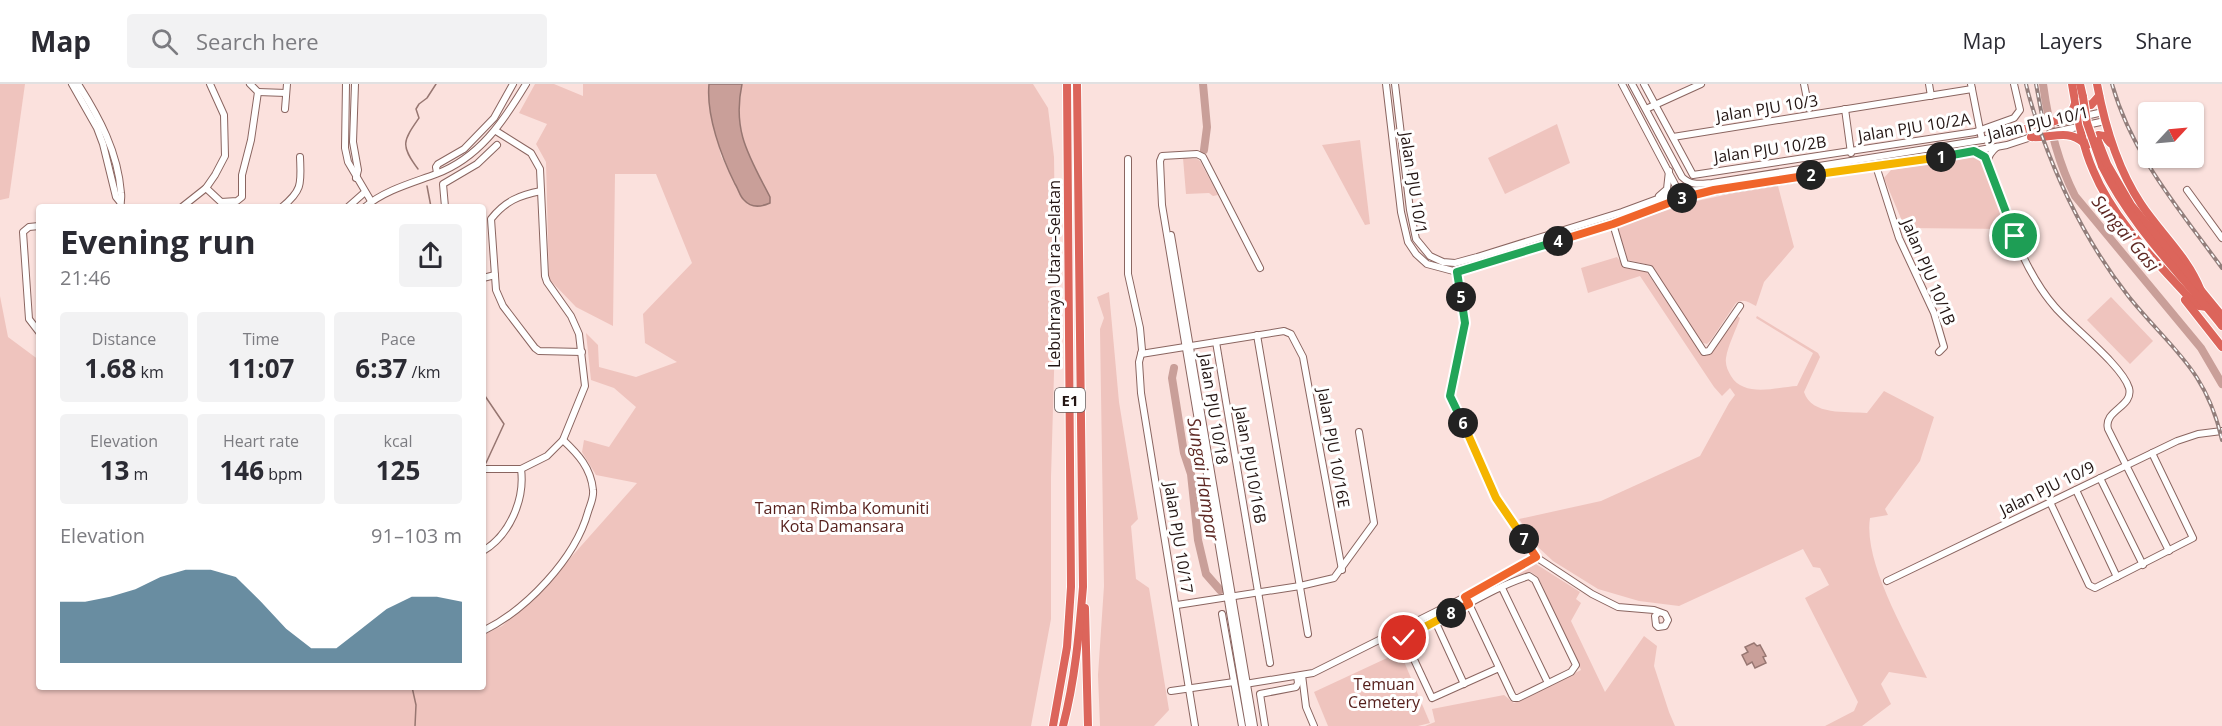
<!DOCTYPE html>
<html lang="en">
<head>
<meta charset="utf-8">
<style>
	body { margin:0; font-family:"Open Sans",sans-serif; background:#f2f2f3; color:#2b2b33; height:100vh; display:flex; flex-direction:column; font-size:22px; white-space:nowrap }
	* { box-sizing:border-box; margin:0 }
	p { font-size:20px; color:#7c7c81 }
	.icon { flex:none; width:33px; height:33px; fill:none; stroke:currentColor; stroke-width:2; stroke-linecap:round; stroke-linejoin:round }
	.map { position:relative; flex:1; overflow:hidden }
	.side { position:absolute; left:36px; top:120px; width:450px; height:486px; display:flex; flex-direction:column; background:#fff; border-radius:6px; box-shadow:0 2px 4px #0004 }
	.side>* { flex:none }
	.needle { width:39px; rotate:64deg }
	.buttons { position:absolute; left:2138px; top:18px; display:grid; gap:12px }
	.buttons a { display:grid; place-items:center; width:66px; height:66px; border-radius:6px; background:#fff; box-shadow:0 2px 4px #0004; font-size:30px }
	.pin { position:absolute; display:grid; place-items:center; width:51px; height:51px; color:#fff; margin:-26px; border:3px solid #fff; border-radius:50%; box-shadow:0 2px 6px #0007 }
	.km { position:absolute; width:30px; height:30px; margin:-15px; border-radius:50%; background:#222; color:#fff; font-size:16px; line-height:30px; text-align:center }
	.round { display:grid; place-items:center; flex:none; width:63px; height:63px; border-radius:6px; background:#f2f2f3 }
	.overview { display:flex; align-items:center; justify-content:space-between; height:102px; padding:0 24px }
	h1 { font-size:33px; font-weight:700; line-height:45px }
	.figures { display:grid; grid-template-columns:repeat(3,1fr); gap:9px; height:102px; padding:6px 24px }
	.figures div { display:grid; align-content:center; border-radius:6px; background:#f2f2f3; text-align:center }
	.figures b { font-size:26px; font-weight:700 }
	.figures small { font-size:16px; font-weight:400 }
	.figures p { font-size:16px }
	.chart { height:168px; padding:12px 24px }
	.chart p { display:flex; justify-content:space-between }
	.chart svg { width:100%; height:108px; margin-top:6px; fill:#2a5d7a; opacity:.7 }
	header { display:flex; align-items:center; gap:36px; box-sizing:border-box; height:84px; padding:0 30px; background:#fff; border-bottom:2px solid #e1e1e2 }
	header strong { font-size:28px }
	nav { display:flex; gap:33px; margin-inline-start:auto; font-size:21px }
	.search { width:420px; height:54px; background:#f2f2f3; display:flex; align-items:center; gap:15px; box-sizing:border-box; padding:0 21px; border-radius:6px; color:#7c7c81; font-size:22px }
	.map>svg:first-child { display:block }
</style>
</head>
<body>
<header>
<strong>Map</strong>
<div class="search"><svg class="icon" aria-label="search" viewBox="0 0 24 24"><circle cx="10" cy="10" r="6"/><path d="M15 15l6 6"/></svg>Search here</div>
<nav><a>Map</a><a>Layers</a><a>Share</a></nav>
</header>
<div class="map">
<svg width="2222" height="642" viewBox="0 0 2222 642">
	<rect width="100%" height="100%" fill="#fbe1dd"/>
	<!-- green -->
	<g fill="#efc4be">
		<polygon points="0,0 25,0 9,114 0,116"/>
		<polygon points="535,0 554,0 583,12 583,0 709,0 708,11 721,72 744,116 758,123 748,70 741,51 738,20 742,0 1033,0 1048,24 1054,73 1056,220 1051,393 1051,535 1031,642 0,642 0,212 8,253 39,276 39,603 483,603 483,551 502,542 557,489 637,399 596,391 582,368 584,356 609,363 636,323 614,304 591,296 586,249 598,261 599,283 636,293 677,278 645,259 643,230 692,179 656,90 615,90 613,242 576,223 549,195 546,78 536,60 547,40 519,29"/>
		<polygon points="1557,40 1570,79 1505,110 1488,74"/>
		<polygon points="1360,56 1370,140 1365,141 1322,61"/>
		<polygon points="1975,73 1983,79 2008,145 1905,144 1884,94 1891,86"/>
		<polygon points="1183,74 1197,75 1200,77 1218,111 1213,112 1209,109 1186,110"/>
		<path d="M1778,102L1794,163L1764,198L1756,222C1749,218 1743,214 1736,219L1711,256L1707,260L1700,258L1650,181L1628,176L1617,143L1692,118L1734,109Z"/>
		<path d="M1617,173L1625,184L1646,187L1703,270L1706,272L1712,268L1736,231L1740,234C1736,246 1728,261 1726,274C1725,281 1728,287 1731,292C1744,314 1777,303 1797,302L1813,269L1756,234L1757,232L1818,269L1820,273L1804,308C1812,332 1846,327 1867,329L1884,307L1934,333L1920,377L1885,425L1888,431L1870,434C1863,479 1908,553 1927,594L1889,588L1881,600L1891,620L1862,642H1825L1854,627L1858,618L1805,514L1829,501L1820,484L1813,483L1803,465L1679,522L1639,517L1598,505L1553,477L1539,464L1519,435L1601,417L1700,372L1729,319L1735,311L1730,304L1722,312L1714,303L1640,192L1588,209L1581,184Z"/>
		<polygon points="1109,208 1119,318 1138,435 1131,442 1136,495 1149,504 1169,626 1154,642 1100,642 1098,591 1104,502 1100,245 1104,234 1097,213"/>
		<polygon points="2111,213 2153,257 2130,280 2087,236"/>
		<polygon points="1536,480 1580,508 1576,515 1581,519 1571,537 1605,608 1644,552 1657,562 1654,582 1669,628 1675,642 1425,642 1435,638 1432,625 1504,611 1514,619 1581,586 1538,493 1531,488 1482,511"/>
		<polygon points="1400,568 1430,639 1418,642 1328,642 1314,608"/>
	</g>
	<!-- water -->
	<g fill="#c99f99" stroke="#977671" stroke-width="1.5">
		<path d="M709,0H742C732,47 749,72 770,113V119C761,123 751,124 744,116C740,113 738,104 735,100C721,72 706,31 709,0Z"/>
		<polygon points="1754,559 1757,562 1760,561 1766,572 1763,573 1766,579 1755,584 1752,578 1747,581 1742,571 1748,568 1745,563"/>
	</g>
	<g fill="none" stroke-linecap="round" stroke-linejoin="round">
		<!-- stream -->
		<g stroke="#977671" stroke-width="1.5">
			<path d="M418,85C400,61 403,57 419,34L416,25L419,20L427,14L436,0"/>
			<polyline points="427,102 431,123"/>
			<polyline points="483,309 504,340 486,379"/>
			<polyline points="412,603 416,621 415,642"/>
		</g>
		<!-- river -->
		<g stroke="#c99f99" stroke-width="8">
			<polyline points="1203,0 1207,43 1204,66"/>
			<path d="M2043,0C2048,37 2058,79 2075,112L2201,264L2222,300"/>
			<polyline points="1174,284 1172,294 1184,369 1191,390 1198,456 1206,490 1220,506"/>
		</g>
		<!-- minor casing -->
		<g stroke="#8a6560" stroke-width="8">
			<g id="minor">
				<polyline points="72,0 97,44 103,60 116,113 120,118"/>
				<path d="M78,0C99,33 118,68 121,109C122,114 120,118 121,123"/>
				<polyline points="346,0 345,64 348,78 371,117"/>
				<polyline points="355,0 353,58 358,86 356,94"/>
				<polyline points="1386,0 1401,128 1408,158 1416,170 1427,180 1457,188 1613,140 1693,111 1974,67 2007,61 2034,52"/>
				<polyline points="1395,0 1410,126 1416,155 1430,172 1443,178 1455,179 1477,173 1622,128 1679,107 1700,106"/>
				<polyline points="1622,0 1679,108"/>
				<path d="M1632,0L1682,93C1691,102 1700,100 1712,99L1982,56L2029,45"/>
				<polyline points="1644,0 1693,91 1975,48 2014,34 2020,26 2014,0"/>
				<polyline points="1804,0 1809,25"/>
				<polyline points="1929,0 1931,12"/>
				<polyline points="1971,0 1982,56"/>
				<polyline points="258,8 286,9"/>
				<polyline points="285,25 287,0"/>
				<polyline points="1646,25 1701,0"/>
				<polyline points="1845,25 1851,69"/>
				<polyline points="2059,38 2103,28"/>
				<polyline points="2050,49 2105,37"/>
				<polyline points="1673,53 1972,5"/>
				<path d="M1997,63C1992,67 1988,71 1988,78C1988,86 1993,96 1996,104C2010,144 2027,191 2055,223C2072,243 2122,281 2129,304C2134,323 2103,326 2108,345L2169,467"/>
				<polyline points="1128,75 1128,190 1140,244 1142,266 1139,278 1141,309 1195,642"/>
				<polyline points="1876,82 1899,154 1934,229 1944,263 1939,268"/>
				<polyline points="437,89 436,83 438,80 464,65 494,34 513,0"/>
				<polyline points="206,104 221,118 237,117 242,113 242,91 251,56 258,8 250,0"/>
				<polyline points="2187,106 2222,154"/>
				<path d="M541,107C520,111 505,117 491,135L496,206L503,222L535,264L539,267L582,268"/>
				<polyline points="1659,112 1667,105 1669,87"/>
				<polyline points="182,123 206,104 215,91 225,72 224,31 210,0"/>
				<path d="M282,123C303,106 301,99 300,73"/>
				<polyline points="348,123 365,108"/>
				<path d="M365,123C385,106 412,99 436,90C479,74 503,38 526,0"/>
				<polyline points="445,123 443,100 477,80 497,61"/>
				<polyline points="1613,140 1625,180 1650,185 1704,268 1709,267 1740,222"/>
				<polyline points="39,142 29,143 23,148 29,235 39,248"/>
				<polyline points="1171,151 1254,642"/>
				<polyline points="1457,188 1465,239 1450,312 1496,413 1536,473 1592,510 1618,523 1654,526 1665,530 1668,536 1665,542 1658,543 1656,541 1655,532 1658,529"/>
				<polyline points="483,194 495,191"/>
				<polyline points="1257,251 1308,550"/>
				<polyline points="1216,258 1270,579"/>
				<polyline points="1141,270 1284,247 1291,250 1303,273 1342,486"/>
				<polyline points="483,385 521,385 547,372 563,356 585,302 579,250 571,232 547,198 545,192 540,85 531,69 496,47"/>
				<polyline points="2100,394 2143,481"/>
				<polyline points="2076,406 2117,493"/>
				<polyline points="2050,418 2089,501 2095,504 2193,454 2152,369"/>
				<path d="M483,467C510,451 525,415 521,385"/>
				<polyline points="1887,497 2177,357 2198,350 2222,347"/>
				<polyline points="1502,504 1548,599"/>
				<path d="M1465,513L1469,520L1512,611L1514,614H1518L1571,588L1576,581L1535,496L1529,492C1497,502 1466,522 1436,537C1426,542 1412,546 1404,554L1432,614L1499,584"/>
				<polyline points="1177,521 1300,502 1334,494 1374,439 1359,348"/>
				<polyline points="1222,530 1242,642"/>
				<polyline points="1435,537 1464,600"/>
				<path d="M483,547C526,526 575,475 588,428C590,421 594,414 593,406C591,384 578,370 563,356"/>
				<polyline points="1302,591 1306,623 1314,642"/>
				<polyline points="1245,600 1313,589 1465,513 1536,473"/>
				<polyline points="1171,607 1234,598"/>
				<polyline points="1249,642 1162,121 1160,77 1162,72 1197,70 1203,73 1260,184"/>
				<polyline points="1265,642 1260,610 1296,603 1298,599 1297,592"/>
			</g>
		</g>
		<!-- highway casing -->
		<g stroke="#fff" stroke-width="10">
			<g id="highway">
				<path d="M2072,0C2077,28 2081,59 2093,86C2114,137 2156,177 2193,218L2199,222L2207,223"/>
				<polyline points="2080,0 2083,13"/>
				<path d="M2097,0C2105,43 2117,84 2141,120C2161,150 2188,173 2201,207"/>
				<polyline points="2078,18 2091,21 2099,12"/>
				<path d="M2025,45C2040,40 2072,38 2075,19"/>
				<path d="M2031,53C2051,55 2067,44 2084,59"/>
				<polyline points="2089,60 2091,55 2098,51 2104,52 2110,59"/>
				<polyline points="2107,80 2131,121 2222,232"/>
				<path d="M2102,82C2132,143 2181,190 2222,242"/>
				<polyline points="2185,216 2222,263"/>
				<polyline points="1085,524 1088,642"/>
				<polyline points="1053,642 1067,563 1071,503 1067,0"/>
				<path d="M1063,642C1075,596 1079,550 1083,503L1077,0"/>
			</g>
		</g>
		<!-- minor -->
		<use href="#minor" stroke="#fff" stroke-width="6"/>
		<!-- highway -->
		<use href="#highway" stroke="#dc655b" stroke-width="8"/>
		<!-- rail casing -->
		<g stroke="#927e7b" stroke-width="4">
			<g id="rail">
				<path d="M2026,0C2030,18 2036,35 2042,52C2063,110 2091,165 2129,213C2171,265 2206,285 2222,356"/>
				<polyline points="2036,0 2042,32"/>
				<path d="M2112,0C2132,71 2179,125 2222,184"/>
			</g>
		</g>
		<!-- rail -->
		<use href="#rail" stroke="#fff" stroke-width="1.5" stroke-dasharray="4.5" stroke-linecap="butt"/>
		<!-- highway-bridge casing -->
		<g stroke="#fff" stroke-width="10" stroke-linecap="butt">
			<g id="highway-bridge">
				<polyline points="2083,13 2087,39 2102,82"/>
				<polyline points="2098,57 2107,80"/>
			</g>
		</g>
		<!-- highway-bridge -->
		<use href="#highway-bridge" stroke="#dc655b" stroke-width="8"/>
	</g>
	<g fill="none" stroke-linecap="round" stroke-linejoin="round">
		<!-- split-1 casing -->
		<g stroke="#fff" stroke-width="12">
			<polyline id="split-1" points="1941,73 1974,67 1985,73 2015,152"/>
		</g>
		<!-- split-2 casing -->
		<g stroke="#fff" stroke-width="12">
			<polyline id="split-2" points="1811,91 1941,73"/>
		</g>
		<!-- split-3 casing -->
		<g stroke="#fff" stroke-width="12">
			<polyline id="split-3" points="1682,114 1714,106 1811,91"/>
		</g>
		<!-- split-4 casing -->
		<g stroke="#fff" stroke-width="12">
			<polyline id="split-4" points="1558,157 1613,140 1682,114"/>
		</g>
		<!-- split-5 casing -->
		<g stroke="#fff" stroke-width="12">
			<polyline id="split-5" points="1461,213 1457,188 1558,157"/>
		</g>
		<!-- split-6 casing -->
		<g stroke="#fff" stroke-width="12">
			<polyline id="split-6" points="1461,213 1465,239 1450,312 1463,339"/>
		</g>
		<!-- split-7 casing -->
		<g stroke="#fff" stroke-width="12">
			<polyline id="split-7" points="1463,339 1496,414 1524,455"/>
		</g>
		<!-- split-8 casing -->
		<g stroke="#fff" stroke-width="12">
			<polyline id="split-8" points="1451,529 1469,520 1465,513 1536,473 1524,455"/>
		</g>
		<!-- split-9 casing -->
		<g stroke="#fff" stroke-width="12">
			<polyline id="split-9" points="1404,554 1451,529"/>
		</g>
		<!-- split-1 -->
		<use href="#split-1" stroke="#22a559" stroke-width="8"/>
		<!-- split-2 -->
		<use href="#split-2" stroke="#f5b400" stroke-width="8"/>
		<!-- split-3 -->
		<use href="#split-3" stroke="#f0652b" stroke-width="8"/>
		<!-- split-4 -->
		<use href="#split-4" stroke="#f0652b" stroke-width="8"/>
		<!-- split-5 -->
		<use href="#split-5" stroke="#22a559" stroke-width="8"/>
		<!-- split-6 -->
		<use href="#split-6" stroke="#22a559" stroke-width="8"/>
		<!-- split-7 -->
		<use href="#split-7" stroke="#f5b400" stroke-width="8"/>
		<!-- split-8 -->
		<use href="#split-8" stroke="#f0652b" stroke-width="8"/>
		<!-- split-9 -->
		<use href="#split-9" stroke="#f5b400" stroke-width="8"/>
	</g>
	<g text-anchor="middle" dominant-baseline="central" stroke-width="6" stroke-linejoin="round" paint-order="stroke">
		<!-- shield labels -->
		<rect fill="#fff" stroke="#655b5a" stroke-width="1.5" x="1055" y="304" width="30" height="24" rx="4.5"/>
		<g font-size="15" font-weight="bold" fill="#231513">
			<text x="1070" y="316">E1</text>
		</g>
		<!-- street labels -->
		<g font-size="16" fill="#231513" stroke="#fff">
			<text transform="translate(1767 24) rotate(-9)">Jalan PJU 10/3</text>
			<text transform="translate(2038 39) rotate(-13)">Jalan PJU 10/1</text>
			<text transform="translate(1914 43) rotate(-9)">Jalan PJU 10/2A</text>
			<text transform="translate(1770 65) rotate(-8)">Jalan PJU 10/2B</text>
			<text transform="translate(1414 99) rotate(81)">Jalan PJU 10/1</text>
			<text transform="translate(1929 188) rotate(67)">Jalan PJU 10/1B</text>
			<text transform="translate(1054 190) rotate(-90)">Lebuhraya Utara–Selatan</text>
			<text transform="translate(1214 325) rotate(81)">Jalan PJU 10/18</text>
			<text transform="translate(1334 364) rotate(80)">Jalan PJU 10/16E</text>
			<text transform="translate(1251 381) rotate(80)">Jalan PJU10/16B</text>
			<text transform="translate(2047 404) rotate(-26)">Jalan PJU 10/9</text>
			<text transform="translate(1179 454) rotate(81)">Jalan PJU 10/17</text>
		</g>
		<!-- park labels -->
		<g font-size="16" fill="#551f1b" stroke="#fff">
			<text x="842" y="424">Taman Rimba Komuniti<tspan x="842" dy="18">Kota Damansara</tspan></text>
			<text x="1384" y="600">Temuan<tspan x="1384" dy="18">Cemetery</tspan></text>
		</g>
		<!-- water labels -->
		<g font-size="18" font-style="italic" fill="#5e2823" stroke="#fff">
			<text transform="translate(2126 149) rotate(50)">Sungai Gasi</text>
			<text transform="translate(1204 395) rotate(81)">Sungai Hampar</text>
		</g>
	</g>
</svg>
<div class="buttons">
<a><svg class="needle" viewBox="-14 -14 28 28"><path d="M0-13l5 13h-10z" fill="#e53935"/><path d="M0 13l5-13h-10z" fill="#7c7c81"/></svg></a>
</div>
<div class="pin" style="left:2015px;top:152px;background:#1e9e55"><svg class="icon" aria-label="arrive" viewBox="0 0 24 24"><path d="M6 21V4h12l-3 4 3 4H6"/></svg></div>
<div class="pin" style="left:1404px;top:554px;background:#d93025"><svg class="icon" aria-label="check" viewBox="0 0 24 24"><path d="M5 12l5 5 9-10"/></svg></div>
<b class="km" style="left:1941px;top:73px">1</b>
<b class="km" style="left:1811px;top:91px">2</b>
<b class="km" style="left:1682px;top:114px">3</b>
<b class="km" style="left:1558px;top:157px">4</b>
<b class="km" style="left:1461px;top:213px">5</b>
<b class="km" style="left:1463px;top:339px">6</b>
<b class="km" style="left:1524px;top:455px">7</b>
<b class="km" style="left:1451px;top:529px">8</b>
<section class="side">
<div class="overview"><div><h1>Evening run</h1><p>21:46</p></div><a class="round"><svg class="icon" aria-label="share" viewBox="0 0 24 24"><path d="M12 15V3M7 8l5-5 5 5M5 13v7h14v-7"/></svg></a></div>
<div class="figures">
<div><p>Distance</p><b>1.68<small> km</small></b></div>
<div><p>Time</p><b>11:07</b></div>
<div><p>Pace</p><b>6:37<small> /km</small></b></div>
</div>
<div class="figures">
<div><p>Elevation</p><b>13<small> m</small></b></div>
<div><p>Heart rate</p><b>146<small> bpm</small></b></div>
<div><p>kcal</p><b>125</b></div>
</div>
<div class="chart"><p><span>Elevation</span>91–103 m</p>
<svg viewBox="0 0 160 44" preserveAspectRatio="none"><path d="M0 44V19L10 19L20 17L30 14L40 9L50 6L60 6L70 9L80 19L90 30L100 38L110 38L120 30L130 22L140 17L150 17L160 19V44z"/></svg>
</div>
</section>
</div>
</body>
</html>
